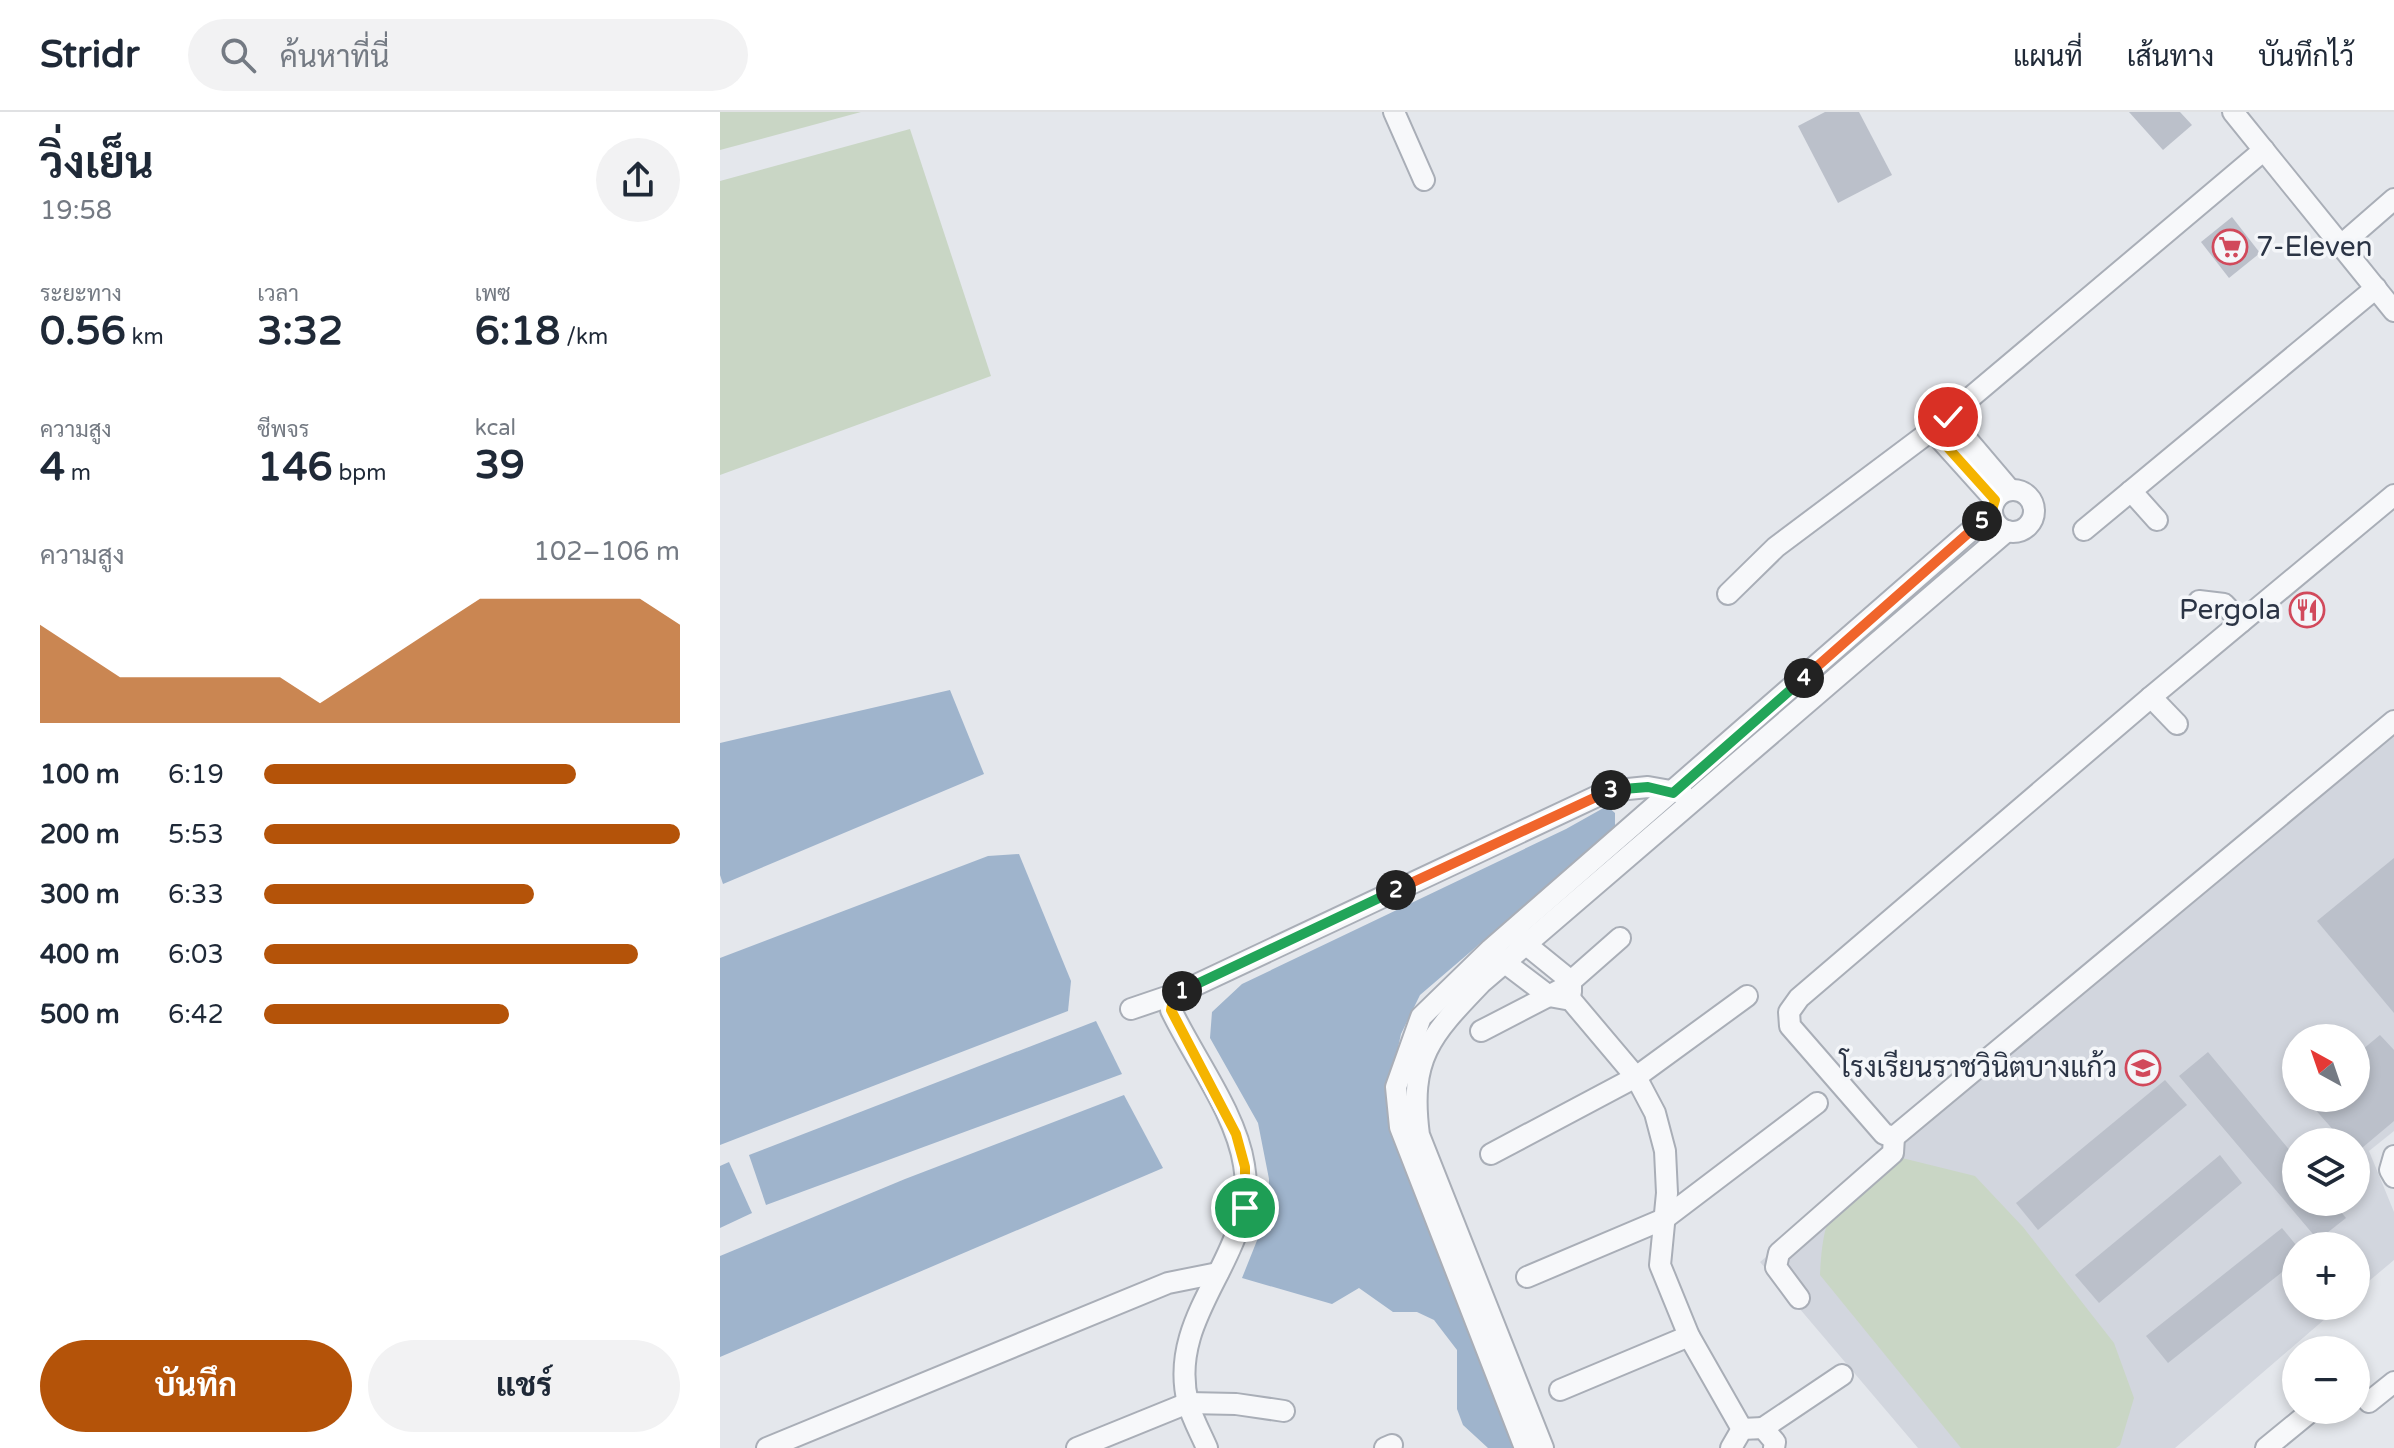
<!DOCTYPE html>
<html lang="th">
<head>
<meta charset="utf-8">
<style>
	body { margin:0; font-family:"Varela Round",Sarabun,sans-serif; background:#f2f2f3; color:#1f2937; height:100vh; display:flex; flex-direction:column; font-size:30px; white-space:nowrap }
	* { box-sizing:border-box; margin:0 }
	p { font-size:26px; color:#747a83 }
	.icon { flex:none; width:44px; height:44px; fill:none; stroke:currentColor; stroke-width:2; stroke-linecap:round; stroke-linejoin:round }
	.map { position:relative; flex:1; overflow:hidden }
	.sheet { display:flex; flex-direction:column; background:#fff; width:720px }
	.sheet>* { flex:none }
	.needle { width:52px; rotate:320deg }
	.buttons { position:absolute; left:1562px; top:912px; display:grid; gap:16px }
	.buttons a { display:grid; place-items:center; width:88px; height:88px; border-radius:50%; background:#fff; box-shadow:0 4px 12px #0003; font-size:40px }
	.pin { position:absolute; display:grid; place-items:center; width:68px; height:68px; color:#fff; margin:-34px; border:4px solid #fff; border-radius:50%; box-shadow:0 2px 8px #0007 }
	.km { position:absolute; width:40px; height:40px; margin:-20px; border-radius:50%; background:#222; color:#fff; font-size:22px; line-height:40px; text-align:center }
	.round { display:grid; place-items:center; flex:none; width:84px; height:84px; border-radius:42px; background:#f2f2f3 }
	.summary { display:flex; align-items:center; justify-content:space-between; height:136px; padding:0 40px }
	h1 { font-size:44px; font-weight:700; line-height:60px }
	.metrics { display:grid; grid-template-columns:repeat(3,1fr); gap:12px; height:136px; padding:8px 40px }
	.metrics div { display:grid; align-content:center }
	.metrics b { font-size:40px; font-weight:700 }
	.metrics small { font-size:22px; font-weight:400 }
	.metrics p { font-size:22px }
	.chart { height:224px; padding:16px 40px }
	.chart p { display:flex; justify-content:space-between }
	.chart svg { width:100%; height:144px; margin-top:8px; fill:#b45309; opacity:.7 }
	.button { display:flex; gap:16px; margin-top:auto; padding:16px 40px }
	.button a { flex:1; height:92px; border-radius:48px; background:#b45309; color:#fff; font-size:32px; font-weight:700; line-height:92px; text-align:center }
	.button a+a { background:#f2f2f3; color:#1f2937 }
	ul { padding:0 40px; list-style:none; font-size:26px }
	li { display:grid; grid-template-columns:128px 96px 1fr; align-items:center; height:60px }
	li i { height:20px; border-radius:10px; background:#b45309 }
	header { display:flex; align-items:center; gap:48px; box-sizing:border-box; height:112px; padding:0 40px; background:#fff; border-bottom:2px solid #e0e1e3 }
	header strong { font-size:38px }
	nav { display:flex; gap:44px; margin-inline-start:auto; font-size:28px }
	.search { width:560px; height:72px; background:#f2f2f3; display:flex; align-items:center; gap:20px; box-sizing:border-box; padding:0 28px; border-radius:44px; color:#747a83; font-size:30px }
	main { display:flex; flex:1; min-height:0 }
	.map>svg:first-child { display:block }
</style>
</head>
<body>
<header>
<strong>Stridr</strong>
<div class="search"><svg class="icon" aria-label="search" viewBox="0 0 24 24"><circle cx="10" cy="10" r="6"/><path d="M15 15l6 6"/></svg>ค้นหาที่นี่</div>
<nav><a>แผนที่</a><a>เส้นทาง</a><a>บันทึกไว้</a></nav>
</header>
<main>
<section class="sheet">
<div class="summary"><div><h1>วิ่งเย็น</h1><p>19:58</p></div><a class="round"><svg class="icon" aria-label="share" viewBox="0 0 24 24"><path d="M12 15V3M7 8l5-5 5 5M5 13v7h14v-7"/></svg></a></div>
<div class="metrics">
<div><p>ระยะทาง</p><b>0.56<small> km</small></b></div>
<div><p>เวลา</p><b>3:32</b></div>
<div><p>เพซ</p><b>6:18<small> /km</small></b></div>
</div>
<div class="metrics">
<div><p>ความสูง</p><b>4<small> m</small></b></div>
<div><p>ชีพจร</p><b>146<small> bpm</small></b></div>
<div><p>kcal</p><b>39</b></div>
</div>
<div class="chart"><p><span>ความสูง</span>102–106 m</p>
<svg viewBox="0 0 160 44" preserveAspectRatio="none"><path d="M0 44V14L10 22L20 30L30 30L40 30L50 30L60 30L70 38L80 30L90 22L100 14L110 6L120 6L130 6L140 6L150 6L160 14V44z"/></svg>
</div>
<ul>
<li><b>100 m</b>6:19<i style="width:75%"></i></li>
<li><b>200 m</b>5:53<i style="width:100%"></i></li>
<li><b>300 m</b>6:33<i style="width:65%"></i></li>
<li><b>400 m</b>6:03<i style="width:90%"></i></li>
<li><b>500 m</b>6:42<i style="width:59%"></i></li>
</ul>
<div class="button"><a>บันทึก</a><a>แชร์</a></div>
</section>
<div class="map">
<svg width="1674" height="1336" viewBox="0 0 1674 1336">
	<rect width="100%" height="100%" fill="#e4e7ec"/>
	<!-- built -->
	<path fill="#d2d6de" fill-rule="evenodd" d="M1674,616V1019L1649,1039L1674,1100V1148L1636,1180V1134H1576V1194H1620L1455,1336H1198L1040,1150ZM1576,926H1636V986H1576ZM1576,1030H1636V1090H1576Z"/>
	<!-- green -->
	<g fill="#c9d6c5">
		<polygon points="0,0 141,0 0,38"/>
		<polygon points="190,17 271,264 0,363 0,69"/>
		<path d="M1182,1046L1255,1064L1303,1115L1394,1231L1414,1286L1400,1333L1396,1336H1241L1100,1163C1103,1089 1120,1079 1182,1046Z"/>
	</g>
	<!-- water -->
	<g fill="#9fb4cc">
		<polygon points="230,578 264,662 3,772 0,763 0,631"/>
		<polygon points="887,694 895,701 895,716 700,883 681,922 671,968 803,1336 768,1336 743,1313 737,1297 737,1238 714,1208 697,1200 673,1200 639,1176 612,1192 522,1166 548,1101 549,1067 538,1011 490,926 492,900 522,872 846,717"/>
		<polygon points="299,742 351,869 348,899 0,1033 0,846 268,744"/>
		<polygon points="376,909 402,962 46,1093 29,1043"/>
		<polygon points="404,983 443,1056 0,1245 0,1144 185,1067"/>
		<polygon points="9,1050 32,1101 0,1116 0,1054"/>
	</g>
	<!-- building -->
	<g fill="#bbc0ca">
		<polygon points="1105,0 1139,0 1172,63 1118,91 1078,14"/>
		<polygon points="1409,0 1460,0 1472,13 1443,38"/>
		<polygon points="1512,105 1540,141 1509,166 1481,130"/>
		<polygon points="1674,746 1674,901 1597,809"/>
		<polygon points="1660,923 1674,938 1674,1009 1636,1041 1636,1030 1624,1030 1585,986 1636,986 1636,943"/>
		<polygon points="1488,940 1576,1046 1576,1090 1613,1090 1626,1106 1598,1128 1459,964"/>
		<polygon points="1445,968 1467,993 1318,1118 1296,1091"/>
		<polygon points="1500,1043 1522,1071 1379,1191 1355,1163"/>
		<polygon points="1562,1116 1576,1133 1576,1149 1448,1251 1426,1224"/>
	</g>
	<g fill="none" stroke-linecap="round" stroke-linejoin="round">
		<!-- minor casing -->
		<g stroke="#a9aeb7" stroke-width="24">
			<g id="minor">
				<polyline points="674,0 704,68"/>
				<polyline points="1513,0 1674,199"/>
				<polyline points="1620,134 1674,87"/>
				<polyline points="1228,305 1290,378"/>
				<polyline points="1212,318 1275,388"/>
				<circle cx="1293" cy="399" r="21"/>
				<polyline points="1411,379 1437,408"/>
				<polyline points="1674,383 1431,585 1079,886 1069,900 1070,914 1164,1022 1174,1025 1674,609"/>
				<polyline points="1364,418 1656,176"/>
				<polyline points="1008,482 1056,435 1212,318 1544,38"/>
				<polyline points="1479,489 1504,492 1521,510"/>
				<polyline points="1431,585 1457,612"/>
				<polyline points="798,826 851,869 851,880"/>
				<polyline points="776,844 829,884 851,888 916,965 935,1001 945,1039 947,1081 940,1153 969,1224 1022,1317"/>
				<path d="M461,880L453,888L451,898C474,946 516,1001 524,1053C540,1142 445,1199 468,1291C472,1306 481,1322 487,1336"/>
				<polyline points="411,897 461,880 888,679 928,675 962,681"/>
				<polyline points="761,919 842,877 900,826"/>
				<polyline points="771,1042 916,965 1027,884"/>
				<polyline points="1674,1044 1670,1058 1674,1065"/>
				<polyline points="807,1165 944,1107 1097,991"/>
				<polyline points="1079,1186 1056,1155 1059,1141 1173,1041 1174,1025"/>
				<polyline points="840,1278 969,1224"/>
				<polyline points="1649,1290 1674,1270"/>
				<polyline points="1043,1316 1122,1263"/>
				<polyline points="47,1336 448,1171 498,1161"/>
				<polyline points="357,1336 468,1291 516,1292 564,1299"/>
				<polyline points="665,1336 672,1333"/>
				<polyline points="805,1336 680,1015 676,975 701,905 771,837 1271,401"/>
				<path d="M823,1336L699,1023C689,946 710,924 761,871L1287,419"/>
				<polyline points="1011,1336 1022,1317 1043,1316 1055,1330 1054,1336"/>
				<polyline points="1546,1336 1590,1300"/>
			</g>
		</g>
		<!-- minor -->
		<use href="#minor" stroke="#f7f8fa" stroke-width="20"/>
	</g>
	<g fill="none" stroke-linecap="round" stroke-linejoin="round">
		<!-- split-1 casing -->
		<g stroke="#fff" stroke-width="16">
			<polyline id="split-1" points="462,879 453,888 451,898 516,1022 525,1055 525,1096"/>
		</g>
		<!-- split-2 casing -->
		<g stroke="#fff" stroke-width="16">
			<polyline id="split-2" points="462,879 676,778"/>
		</g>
		<!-- split-3 casing -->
		<g stroke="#fff" stroke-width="16">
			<polyline id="split-3" points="676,778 891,678"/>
		</g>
		<!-- split-4 casing -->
		<g stroke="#fff" stroke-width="16">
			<polyline id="split-4" points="891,678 928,675 953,681 1084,566"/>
		</g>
		<!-- split-5 casing -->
		<g stroke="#fff" stroke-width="16">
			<polyline id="split-5" points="1084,566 1262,409"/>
		</g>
		<!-- split-6 casing -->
		<g stroke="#fff" stroke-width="16">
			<polyline id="split-6" points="1228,305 1212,318 1275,388 1271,401 1262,409"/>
		</g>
		<!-- split-1 -->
		<use href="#split-1" stroke="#f5b400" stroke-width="10"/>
		<!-- split-2 -->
		<use href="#split-2" stroke="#22a559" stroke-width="10"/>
		<!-- split-3 -->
		<use href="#split-3" stroke="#f0652b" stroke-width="10"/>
		<!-- split-4 -->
		<use href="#split-4" stroke="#22a559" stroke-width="10"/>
		<!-- split-5 -->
		<use href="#split-5" stroke="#f0652b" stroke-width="10"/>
		<!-- split-6 -->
		<use href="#split-6" stroke="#f5b400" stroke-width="10"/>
	</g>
	<!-- icons -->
	<defs>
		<g id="supermarket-ring" transform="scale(1.8)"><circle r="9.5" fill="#f4f6f9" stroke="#d1495b" stroke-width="1.5"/><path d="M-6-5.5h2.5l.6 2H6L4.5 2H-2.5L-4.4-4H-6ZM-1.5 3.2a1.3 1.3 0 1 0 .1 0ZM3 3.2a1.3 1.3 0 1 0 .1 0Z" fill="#d1495b"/></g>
		<g id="restaurant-ring" transform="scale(1.8)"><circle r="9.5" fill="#f4f6f9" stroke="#d1495b" stroke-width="1.5"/><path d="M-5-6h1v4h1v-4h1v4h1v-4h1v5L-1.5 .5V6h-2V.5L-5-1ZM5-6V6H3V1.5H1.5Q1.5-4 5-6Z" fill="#d1495b"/></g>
		<g id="school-ring" transform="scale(1.8)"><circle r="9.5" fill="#f4f6f9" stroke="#d1495b" stroke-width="1.5"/><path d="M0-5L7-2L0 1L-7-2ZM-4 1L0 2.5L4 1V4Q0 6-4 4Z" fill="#d1495b"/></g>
	</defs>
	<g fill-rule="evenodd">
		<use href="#supermarket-ring" x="1510" y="135"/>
		<use href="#restaurant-ring" x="1587" y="498"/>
		<use href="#school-ring" x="1423" y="956"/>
	</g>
	<g text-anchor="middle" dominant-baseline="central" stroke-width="7" stroke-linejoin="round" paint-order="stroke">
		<!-- poi labels -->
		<g font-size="28" fill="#2b3445" stroke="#f4f6f9" text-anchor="end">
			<text x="1536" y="135" text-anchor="start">7-Eleven</text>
			<text x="1561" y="498">Pergola</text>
			<text x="1397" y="956">โรงเรียนราชวินิตบางแก้ว</text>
		</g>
	</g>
</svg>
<div class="buttons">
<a><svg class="needle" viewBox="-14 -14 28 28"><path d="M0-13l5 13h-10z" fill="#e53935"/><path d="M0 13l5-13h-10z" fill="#747a83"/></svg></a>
<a><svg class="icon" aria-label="layers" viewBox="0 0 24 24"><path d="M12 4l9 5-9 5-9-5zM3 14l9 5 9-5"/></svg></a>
<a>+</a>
<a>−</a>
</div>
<div class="pin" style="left:525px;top:1096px;background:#1e9e55"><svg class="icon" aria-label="arrive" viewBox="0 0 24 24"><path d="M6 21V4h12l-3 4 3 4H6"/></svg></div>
<div class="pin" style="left:1228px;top:305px;background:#d93025"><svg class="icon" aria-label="check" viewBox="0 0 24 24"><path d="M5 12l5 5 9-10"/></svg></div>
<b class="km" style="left:462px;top:879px">1</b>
<b class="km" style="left:676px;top:778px">2</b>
<b class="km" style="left:891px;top:678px">3</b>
<b class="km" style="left:1084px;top:566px">4</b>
<b class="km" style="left:1262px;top:409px">5</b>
</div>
</main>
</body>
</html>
